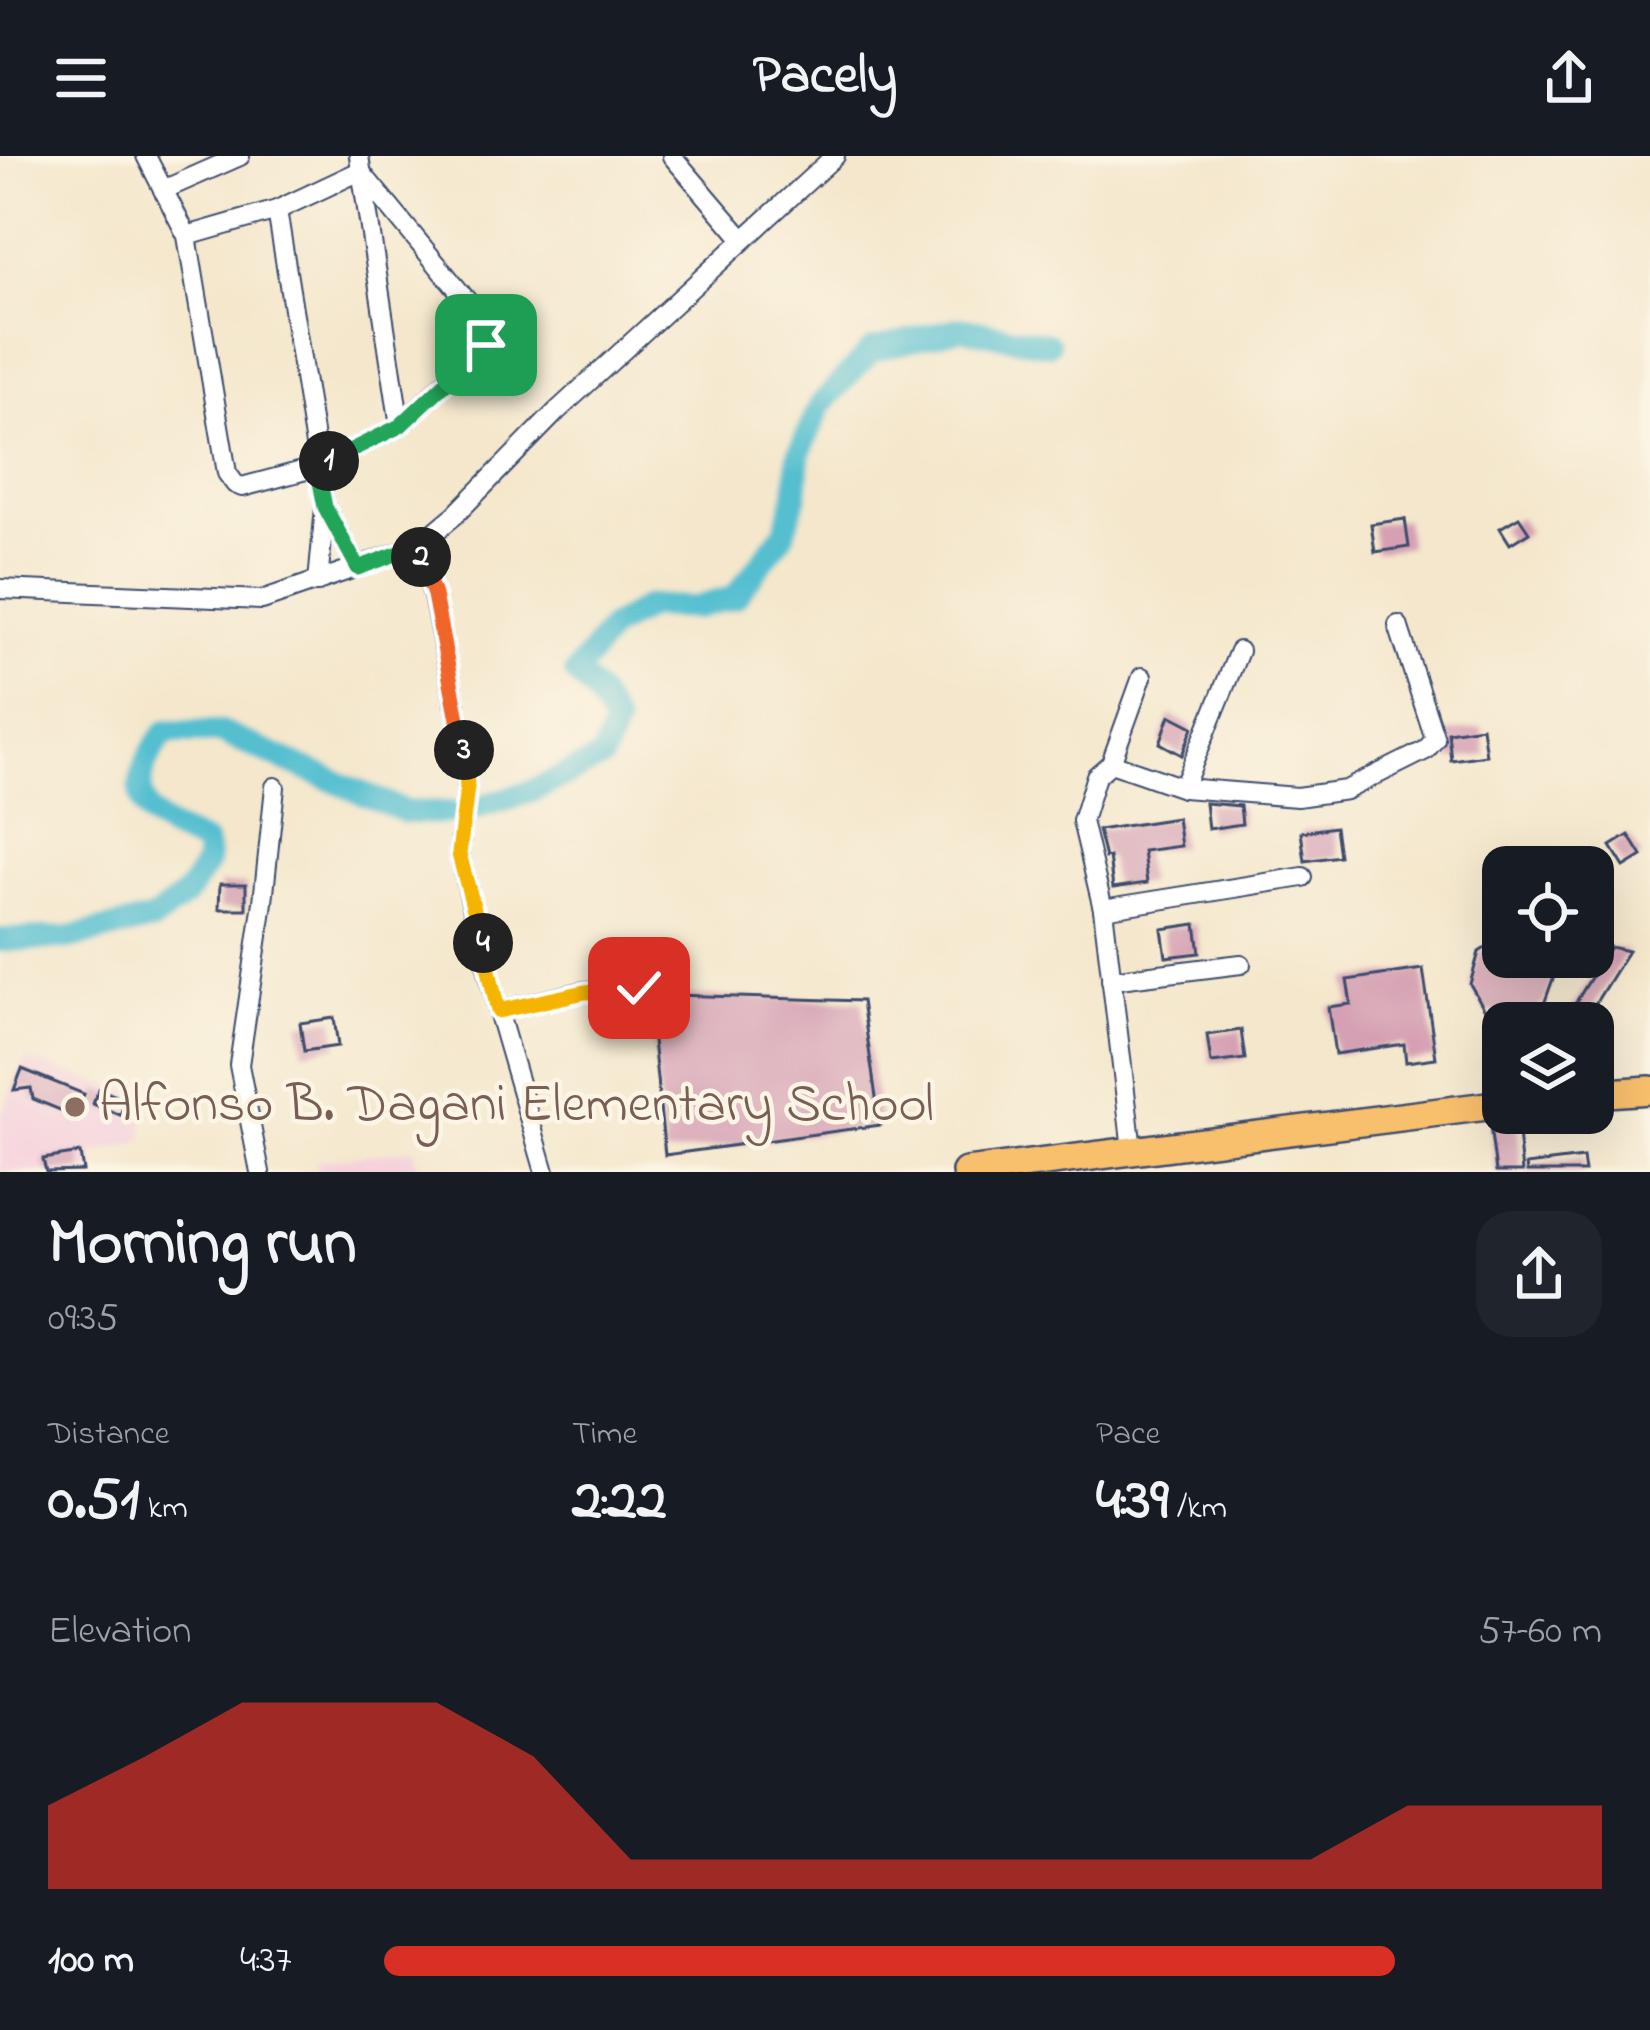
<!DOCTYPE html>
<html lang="en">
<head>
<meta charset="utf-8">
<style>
	body { margin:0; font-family:"Indie Flower",sans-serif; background:#20242c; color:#f1f3f6; height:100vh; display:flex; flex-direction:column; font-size:45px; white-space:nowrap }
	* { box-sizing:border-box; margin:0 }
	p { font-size:39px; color:#9ea1a6 }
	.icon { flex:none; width:66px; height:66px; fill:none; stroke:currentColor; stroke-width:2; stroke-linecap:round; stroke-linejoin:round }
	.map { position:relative; height:1016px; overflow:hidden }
	.side { display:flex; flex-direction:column; background:#171b24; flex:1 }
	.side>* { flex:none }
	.tools { position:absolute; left:1482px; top:690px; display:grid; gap:24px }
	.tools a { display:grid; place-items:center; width:132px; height:132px; border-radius:24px; background:#171b24; box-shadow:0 12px 48px #0002; font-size:60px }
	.pin { position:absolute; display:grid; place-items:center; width:102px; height:102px; color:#fff; margin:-51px; border-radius:24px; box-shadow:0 6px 18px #0006 }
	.km { position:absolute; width:60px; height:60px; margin:-30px; border-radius:50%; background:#222; color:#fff; font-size:33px; line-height:60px; text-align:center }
	.round { display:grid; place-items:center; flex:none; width:126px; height:126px; border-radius:36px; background:#20242c }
	.head { display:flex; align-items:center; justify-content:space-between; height:204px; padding:0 48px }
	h1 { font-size:66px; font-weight:700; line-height:90px }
	.figures { display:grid; grid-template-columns:repeat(3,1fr); gap:18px; height:204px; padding:12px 48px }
	.figures div { display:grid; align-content:center }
	.figures b { font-size:60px; font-weight:700 }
	.figures small { font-size:33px; font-weight:400 }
	.figures p { font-size:33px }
	.chart { height:336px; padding:24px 48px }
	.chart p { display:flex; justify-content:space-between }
	.chart svg { width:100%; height:216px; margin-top:12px; fill:#d93025; opacity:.7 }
	ul { padding:0 48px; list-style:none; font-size:39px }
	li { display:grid; grid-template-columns:192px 144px 1fr; align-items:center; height:90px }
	li i { height:30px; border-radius:15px; background:#d93025 }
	header { display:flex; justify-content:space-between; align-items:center; height:156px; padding:0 48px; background:#171b24; font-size:54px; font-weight:700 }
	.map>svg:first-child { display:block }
</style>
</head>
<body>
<header><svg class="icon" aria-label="menu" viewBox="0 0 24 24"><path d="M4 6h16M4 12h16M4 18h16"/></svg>Pacely<svg class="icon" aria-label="share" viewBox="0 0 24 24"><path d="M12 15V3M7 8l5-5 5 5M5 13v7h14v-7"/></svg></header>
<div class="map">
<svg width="1650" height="1016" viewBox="0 0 1650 1016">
	<rect width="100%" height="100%" fill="#fcf5e5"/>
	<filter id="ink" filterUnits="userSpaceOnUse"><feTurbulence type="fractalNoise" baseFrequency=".00833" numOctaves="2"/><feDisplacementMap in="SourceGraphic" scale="24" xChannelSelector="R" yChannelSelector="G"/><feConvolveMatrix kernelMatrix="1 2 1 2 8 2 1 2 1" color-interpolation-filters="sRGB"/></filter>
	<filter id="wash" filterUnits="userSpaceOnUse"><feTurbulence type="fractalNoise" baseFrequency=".004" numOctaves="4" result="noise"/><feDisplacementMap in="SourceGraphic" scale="48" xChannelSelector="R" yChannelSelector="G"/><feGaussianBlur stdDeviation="2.7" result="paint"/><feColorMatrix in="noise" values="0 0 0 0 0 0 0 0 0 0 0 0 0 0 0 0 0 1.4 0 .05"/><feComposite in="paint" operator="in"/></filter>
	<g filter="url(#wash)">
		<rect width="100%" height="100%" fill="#f4e7cc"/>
		<!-- built -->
		<g fill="#f4cfdc">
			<polygon points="26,903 147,942 142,986 93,998 95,1016 0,1016 0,961"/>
			<polygon points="415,993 418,1016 317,1016 316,1005"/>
		</g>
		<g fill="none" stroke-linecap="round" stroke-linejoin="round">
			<!-- river -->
			<g stroke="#54bfd0" stroke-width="24">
				<polyline points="471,653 530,636 602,602 615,569 597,539 576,517 611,472 649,450 694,452 735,441 784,377 796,339 799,298 821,248 872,194 961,172 1048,188"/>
				<path d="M0,784L68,782L153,764L186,739L207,707L206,689C193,682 173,676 162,668C124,643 144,603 166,576H220L406,656L452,657"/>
			</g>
		</g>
		<g id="blocks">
			<!-- building -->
			<g fill="#d5a0b3">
				<polygon points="1519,361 1529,376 1510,388 1500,372"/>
				<polygon points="1405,363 1409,391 1375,396 1371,368"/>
				<polygon points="1170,559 1193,571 1182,599 1160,587"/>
				<polygon points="1482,571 1486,599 1451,604 1448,576"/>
				<polygon points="1205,647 1240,650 1242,668 1208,673"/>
				<polygon points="1177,662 1181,690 1143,695 1147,727 1113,732 1109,701 1105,702 1098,674"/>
				<polygon points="1335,671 1339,700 1305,705 1301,676"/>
				<polygon points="1629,679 1642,700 1624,711 1611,690"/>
				<polygon points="220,728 246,728 246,753 219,753"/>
				<polygon points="1196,768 1200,797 1166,801 1162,773"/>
				<polygon points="1503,781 1503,801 1544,801 1554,820 1544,848 1515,863 1485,854 1470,828 1479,796"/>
				<polygon points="1610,791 1628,795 1583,867 1563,867"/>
				<polygon points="1423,813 1436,902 1406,906 1404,888 1335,898 1328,851 1351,848 1347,824"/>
				<polygon points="674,839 862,845 880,969 665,999 649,846 665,845"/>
				<polygon points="334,862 338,890 304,895 300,867"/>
				<polygon points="1241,874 1245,903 1211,907 1207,879"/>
				<polygon points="22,913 84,938 75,960 33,943 31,932 14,934"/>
				<polygon points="99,933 126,944 120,959 93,948"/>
				<polygon points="1517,967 1522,1016 1496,1016 1490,970"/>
				<polygon points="80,997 83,1015 46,1016 43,1003"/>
				<polygon points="1583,1002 1585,1016 1527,1016 1526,1009"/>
			</g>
		</g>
	</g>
	<g filter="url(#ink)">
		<use href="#blocks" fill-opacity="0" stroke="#3c4b6e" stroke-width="3"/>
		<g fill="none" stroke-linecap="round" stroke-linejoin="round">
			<!-- minor casing -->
			<g stroke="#3c4b6e" stroke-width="22">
				<g id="minor">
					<polyline points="146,0 187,80 227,317 235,328 242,331 317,311 400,270 490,183 487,169 360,15 277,54 187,80"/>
					<polyline points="359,0 400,270"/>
					<polyline points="672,0 743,83"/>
					<polyline points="163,34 240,0"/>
					<polyline points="277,54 325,351 318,426"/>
					<polyline points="325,351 358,412"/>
					<polyline points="418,390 433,439 464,593 467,631 459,697 498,855 545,1016"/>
					<polyline points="0,433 262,444 418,390 455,359 557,255 835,0"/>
					<polyline points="1111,607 1142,521"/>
					<polyline points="1183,632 1239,495"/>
					<polyline points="1103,753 1303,721"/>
					<polyline points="1111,824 1241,808"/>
					<polyline points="498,855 585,835 663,832"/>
					<polyline points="1132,993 1103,753 1082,665 1096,620 1111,607 1183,632 1297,641 1346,634 1426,594 1435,583 1398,469"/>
					<polyline points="260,1016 239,909 263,746 275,631"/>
				</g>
			</g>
			<!-- highway casing -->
			<g stroke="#3c4b6e" stroke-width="32">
				<g id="highway">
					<polyline points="1593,938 1650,934"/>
					<polyline points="966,1016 1503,948"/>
				</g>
			</g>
			<!-- minor -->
			<use href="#minor" stroke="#fff" stroke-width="18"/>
			<!-- highway -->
			<use href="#highway" stroke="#f8bf6c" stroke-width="27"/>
		</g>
	</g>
	<g fill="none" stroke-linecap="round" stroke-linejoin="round" filter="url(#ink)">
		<!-- split-1 casing -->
		<g stroke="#fff" stroke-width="24">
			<polyline id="split-1" points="329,305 400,270 486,189"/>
		</g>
		<!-- split-2 casing -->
		<g stroke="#fff" stroke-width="24">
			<polyline id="split-2" points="329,305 317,311 325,351 358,412 418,390 421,401"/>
		</g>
		<!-- split-3 casing -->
		<g stroke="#fff" stroke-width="24">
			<polyline id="split-3" points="421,401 434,439 464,594"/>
		</g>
		<!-- split-4 casing -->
		<g stroke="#fff" stroke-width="24">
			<polyline id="split-4" points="464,594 467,631 459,698 483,787"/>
		</g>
		<!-- split-5 casing -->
		<g stroke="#fff" stroke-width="24">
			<polyline id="split-5" points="483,787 498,855 585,836 639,832"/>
		</g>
		<!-- split-1 -->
		<use href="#split-1" stroke="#22a559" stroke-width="15"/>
		<!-- split-2 -->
		<use href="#split-2" stroke="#22a559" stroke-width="15"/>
		<!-- split-3 -->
		<use href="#split-3" stroke="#f0652b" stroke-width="15"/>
		<!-- split-4 -->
		<use href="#split-4" stroke="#f5b400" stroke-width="15"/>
		<!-- split-5 -->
		<use href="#split-5" stroke="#f5b400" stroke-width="15"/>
	</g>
	<!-- markers -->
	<circle fill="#8d6e63" stroke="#fcf5e5" stroke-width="4.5" cx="75" cy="951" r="12"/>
	<g text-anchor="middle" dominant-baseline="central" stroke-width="9" stroke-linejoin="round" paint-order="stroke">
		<!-- education labels -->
		<g font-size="54" fill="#785e54" stroke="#fcf5e5" text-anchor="start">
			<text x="99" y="951">Alfonso B. Dagani Elementary School</text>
		</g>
	</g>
</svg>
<div class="tools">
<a><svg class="icon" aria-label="locate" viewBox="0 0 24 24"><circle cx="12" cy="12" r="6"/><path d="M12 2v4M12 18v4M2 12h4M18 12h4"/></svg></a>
<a><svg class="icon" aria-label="layers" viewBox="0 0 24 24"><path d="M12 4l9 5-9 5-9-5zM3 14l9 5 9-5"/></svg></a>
</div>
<div class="pin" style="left:486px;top:189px;background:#1e9e55"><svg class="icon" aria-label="arrive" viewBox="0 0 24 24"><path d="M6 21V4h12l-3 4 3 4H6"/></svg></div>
<div class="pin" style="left:639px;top:832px;background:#d93025"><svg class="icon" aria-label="check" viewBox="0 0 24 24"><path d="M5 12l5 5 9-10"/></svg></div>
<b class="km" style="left:329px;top:305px">1</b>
<b class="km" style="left:421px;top:401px">2</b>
<b class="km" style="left:464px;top:594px">3</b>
<b class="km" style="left:483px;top:787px">4</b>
</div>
<section class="side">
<div class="head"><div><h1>Morning run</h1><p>09:35</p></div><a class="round"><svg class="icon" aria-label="share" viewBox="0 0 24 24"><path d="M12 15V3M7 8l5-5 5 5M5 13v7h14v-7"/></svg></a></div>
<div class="figures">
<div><p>Distance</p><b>0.51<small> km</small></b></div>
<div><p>Time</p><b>2:22</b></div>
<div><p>Pace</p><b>4:39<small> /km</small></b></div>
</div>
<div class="chart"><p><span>Elevation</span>57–60 m</p>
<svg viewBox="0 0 160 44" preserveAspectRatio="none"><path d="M0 44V27L10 17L20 6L30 6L40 6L50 17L60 38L70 38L80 38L90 38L100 38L110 38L120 38L130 38L140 27L150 27L160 27V44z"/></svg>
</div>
<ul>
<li><b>100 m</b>4:37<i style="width:83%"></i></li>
</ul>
</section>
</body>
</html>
